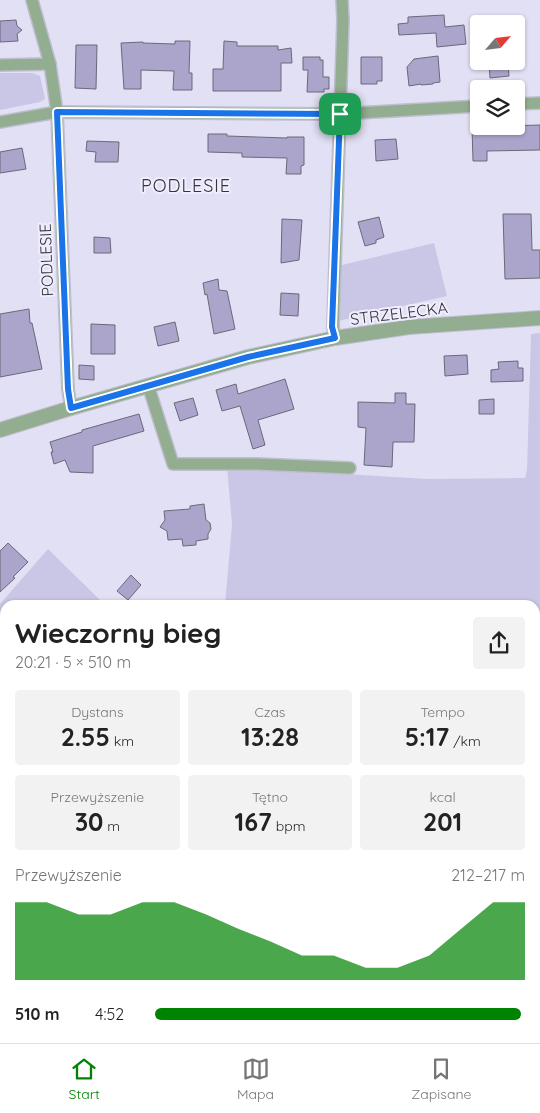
<!DOCTYPE html>
<html lang="pl">
<head>
<meta charset="utf-8">
<style>
	body { margin:0; font-family:Quicksand,sans-serif; background:#f2f2f2; color:#222; height:100vh; display:flex; flex-direction:column; font-size:19px; white-space:nowrap }
	* { box-sizing:border-box; margin:0 }
	p { font-size:16px; color:#767676 }
	.icon { flex:none; width:28px; height:28px; fill:none; stroke:currentColor; stroke-width:2; stroke-linecap:round; stroke-linejoin:round }
	.map { position:relative; flex:1; overflow:hidden }
	.panel { position:absolute; left:0px; top:600px; width:540px; height:444px; display:flex; flex-direction:column; background:#fff; border-radius:15px 15px 0 0; box-shadow:0 1px 4px #0004 }
	.panel>* { flex:none }
	.needle { width:32px; rotate:62deg }
	.fabs { position:absolute; left:470px; top:15px; display:grid; gap:10px }
	.fabs a { display:grid; place-items:center; width:55px; height:55px; border-radius:5px; background:#fff; box-shadow:0 1px 4px #0004; font-size:25px }
	.pin { position:absolute; display:grid; place-items:center; width:42px; height:42px; color:#fff; margin:-21px; border-radius:10px; box-shadow:0 2px 8px #0006 }
	.round { display:grid; place-items:center; flex:none; width:52px; height:52px; border-radius:5px; background:#f2f2f2 }
	.head { display:flex; align-items:center; justify-content:space-between; height:85px; padding:0 15px }
	h1 { font-size:28px; font-weight:700; line-height:38px }
	.stats { display:grid; grid-template-columns:repeat(3,1fr); gap:8px; height:85px; padding:5px 15px }
	.stats div { display:grid; align-content:center; border-radius:5px; background:#f2f2f2; text-align:center }
	.stats b { font-size:25px; font-weight:700 }
	.stats small { font-size:14px; font-weight:400 }
	.stats p { font-size:14px }
	.chart { height:140px; padding:10px 15px }
	.chart p { display:flex; justify-content:space-between }
	.chart svg { width:100%; height:90px; margin-top:5px; fill:#008300; opacity:.7 }
	ul { padding:0 15px; list-style:none; font-size:16px }
	li { display:grid; grid-template-columns:80px 60px 1fr; align-items:center; height:38px }
	li i { height:12px; border-radius:6px; background:#008300 }
	.menu { display:flex; justify-content:space-around; align-items:center; height:70px; border-top:1px solid #e0e0e0; background:#fff; font-size:14px; color:#767676 }
	.menu a { display:grid; justify-items:center; gap:2px }
	.menu .selected { color:#008300 }
	.map>svg:first-child { display:block }
</style>
</head>
<body>
<div class="map">
<svg width="540" height="1043" viewBox="0 0 540 1043">
	<rect width="100%" height="100%" fill="#e2e0f4"/>
	<!-- green -->
	<g fill="#cac6e6">
		<polygon points="0,73 32,73 40,76 45,99 40,102 0,110"/>
		<polygon points="434,243 447,296 338,321 338,266"/>
		<polygon points="540,333 540,1043 200,1043 198,1039 535,1039 535,605 225,605 232,524 227,467 427,479 525,478 527,470 531,334"/>
		<polygon points="48,549 105,605 5,605 5,1039 139,1039 133,1043 0,1043 0,604"/>
	</g>
	<!-- water -->
	<polygon fill="#8882a8" points="139,1039 198,1039 200,1043 133,1043"/>
	<g fill="none" stroke-linecap="round" stroke-linejoin="round">
		<!-- stream -->
		<g stroke="#8882a8" stroke-width="4.5">
			<polyline points="535,640 540,637"/>
			<polyline points="0,884 5,882"/>
		</g>
	</g>
	<!-- building -->
	<g fill="#aba5cc" stroke="#6a6879">
		<polygon points="444,15 445,27 464,25 466,44 437,47 436,33 399,35 398,24 408,23 408,17"/>
		<polygon points="16,20 17,26 22,30 17,34 18,41 0,42 0,21"/>
		<polygon points="175,41 190,41 189,73 192,73 192,90 173,90 174,71 141,70 141,89 124,89 121,43 143,42 143,43 175,44"/>
		<polygon points="224,41 237,42 237,46 278,46 278,50 291,48 292,63 281,63 281,91 213,91 213,69 223,69"/>
		<polygon points="76,45 97,45 96,89 75,88"/>
		<polygon points="438,56 440,82 433,83 433,84 421,85 421,84 409,86 407,67 414,59"/>
		<polygon points="303,57 320,57 320,60 323,60 323,77 329,77 329,89 324,89 324,92 307,92 308,70 303,70"/>
		<polygon points="361,57 382,57 382,81 377,81 377,84 361,84"/>
		<polygon points="489,61 508,61 509,76 490,78"/>
		<polygon points="540,125 540,150 487,151 487,161 473,161 472,127"/>
		<polygon points="208,134 227,134 227,136 287,138 287,137 304,137 304,165 301,166 301,174 286,174 287,158 242,157 242,153 208,152"/>
		<polygon points="396,139 398,159 376,161 375,140"/>
		<polygon points="87,141 119,142 118,162 95,162 96,152 86,151"/>
		<polygon points="22,148 26,169 0,173 0,152"/>
		<polygon points="503,214 531,214 532,250 540,250 540,278 505,279"/>
		<polygon points="379,217 384,237 376,240 376,243 365,246 358,222"/>
		<polygon points="282,219 302,220 299,260 281,263"/>
		<polygon points="94,237 110,238 111,253 94,253"/>
		<polygon points="218,279 219,290 227,291 235,329 214,334 207,294 205,295 203,283"/>
		<polygon points="281,293 299,294 298,316 280,315"/>
		<polygon points="29,309 30,323 32,323 42,369 0,377 0,314"/>
		<polygon points="175,322 179,341 158,346 154,327"/>
		<polygon points="91,324 115,325 115,354 91,354"/>
		<polygon points="467,355 468,374 445,376 444,356"/>
		<polygon points="518,361 518,368 523,368 523,381 491,382 491,370 499,369 498,362"/>
		<polygon points="79,365 94,366 94,380 79,379"/>
		<polygon points="285,379 294,409 258,420 265,445 253,449 240,406 222,411 216,390 236,384 238,394"/>
		<polygon points="395,393 406,393 406,404 415,404 414,442 393,442 392,467 364,465 366,428 358,427 358,402 395,403"/>
		<polygon points="193,398 198,415 180,421 174,403"/>
		<polygon points="494,399 494,414 479,414 479,400"/>
		<polygon points="139,414 144,431 93,446 93,473 70,472 65,460 54,464 51,452 53,452 50,442 82,432 82,430"/>
		<polygon points="204,504 206,520 210,523 211,529 208,534 208,539 196,541 196,545 183,546 182,539 168,540 167,531 160,527 165,520 164,511 190,509 190,506"/>
		<polygon points="8,543 28,562 13,577 15,578 0,592 0,551"/>
		<polygon points="131,575 141,585 128,600 117,591"/>
	</g>
	<g fill="none" stroke-linecap="round" stroke-linejoin="round">
		<!-- minor casing -->
		<g stroke="#bfbecf" stroke-width="14">
			<g id="minor">
				<polyline points="32,0 50,64 57,112 68,389 71,408"/>
				<polyline points="0,65 50,64"/>
				<polyline points="516,104 540,103"/>
				<polyline points="0,122 57,112 340,114 479,106"/>
				<polyline points="335,338 333,327 343,20 342,0"/>
				<polyline points="148,385 173,464 257,464 350,468"/>
			</g>
		</g>
		<!-- tertiary casing -->
		<g stroke="#bfbecf" stroke-width="16">
			<polyline id="tertiary" points="0,430 71,408 248,357 335,338 409,327 540,318"/>
		</g>
		<!-- minor -->
		<use href="#minor" stroke="#92ad8f" stroke-width="11"/>
		<!-- tertiary -->
		<use href="#tertiary" stroke="#92ad8f" stroke-width="14"/>
	</g>
	<g fill="none" stroke-linecap="round" stroke-linejoin="round">
		<!-- route casing -->
		<g stroke="#fff" stroke-width="10">
			<polygon id="route" points="57,112 340,114 332,327 335,338 248,357 71,408 68,389"/>
		</g>
		<!-- route -->
		<use href="#route" stroke="#1a73e8" stroke-width="6"/>
	</g>
	<g text-anchor="middle" dominant-baseline="central" stroke-width="4" stroke-linejoin="round" paint-order="stroke">
		<!-- street labels -->
		<g font-size="16" fill="#34343b" stroke="#f0eefe">
			<text transform="translate(46 260) rotate(-92)">PODLESIE</text>
			<text transform="translate(399 313) rotate(-7)">STRZELECKA</text>
		</g>
		<!-- neighbourhood labels -->
		<g font-size="18" letter-spacing="1" fill="#34343b" stroke="#f0eefe">
			<text x="186" y="185">PODLESIE</text>
		</g>
	</g>
</svg>
<div class="fabs">
<a><svg class="needle" viewBox="-14 -14 28 28"><path d="M0-13l5 13h-10z" fill="#e53935"/><path d="M0 13l5-13h-10z" fill="#767676"/></svg></a>
<a><svg class="icon" aria-label="layers" viewBox="0 0 24 24"><path d="M12 4l9 5-9 5-9-5zM3 14l9 5 9-5"/></svg></a>
</div>
<div class="pin" style="left:340px;top:114px;background:#1e9e55"><svg class="icon" aria-label="arrive" viewBox="0 0 24 24"><path d="M6 21V4h12l-3 4 3 4H6"/></svg></div>
<section class="panel">
<div class="head"><div><h1>Wieczorny bieg</h1><p>20:21 · 5 × 510 m</p></div><a class="round"><svg class="icon" aria-label="share" viewBox="0 0 24 24"><path d="M12 15V3M7 8l5-5 5 5M5 13v7h14v-7"/></svg></a></div>
<div class="stats">
<div><p>Dystans</p><b>2.55<small> km</small></b></div>
<div><p>Czas</p><b>13:28</b></div>
<div><p>Tempo</p><b>5:17<small> /km</small></b></div>
</div>
<div class="stats">
<div><p>Przewyższenie</p><b>30<small> m</small></b></div>
<div><p>Tętno</p><b>167<small> bpm</small></b></div>
<div><p>kcal</p><b>201</b></div>
</div>
<div class="chart"><p><span>Przewyższenie</span>212–217 m</p>
<svg viewBox="0 0 160 44" preserveAspectRatio="none"><path d="M0 44V6L10 6L20 12L30 12L40 6L50 6L60 12L70 19L80 25L90 32L100 32L110 38L120 38L130 32L140 19L150 6L160 6V44z"/></svg>
</div>
<ul>
<li><b>510 m</b>4:52<i style="width:99%"></i></li>
</ul>
</section>
</div>
<nav class="menu">
<a class="selected"><svg class="icon" aria-label="home" viewBox="0 0 24 24"><path d="M3 11l9-7 9 7M6 9v11h12V9"/></svg>Start</a>
<a><svg class="icon" aria-label="map" viewBox="0 0 24 24"><path d="M3 6l6-2 6 2 6-2v14l-6 2-6-2-6 2zM9 4v14M15 6v14"/></svg>Mapa</a>
<a><svg class="icon" aria-label="saved" viewBox="0 0 24 24"><path d="M7 4h10v16l-5-4-5 4z"/></svg>Zapisane</a>
</nav>
</body>
</html>
